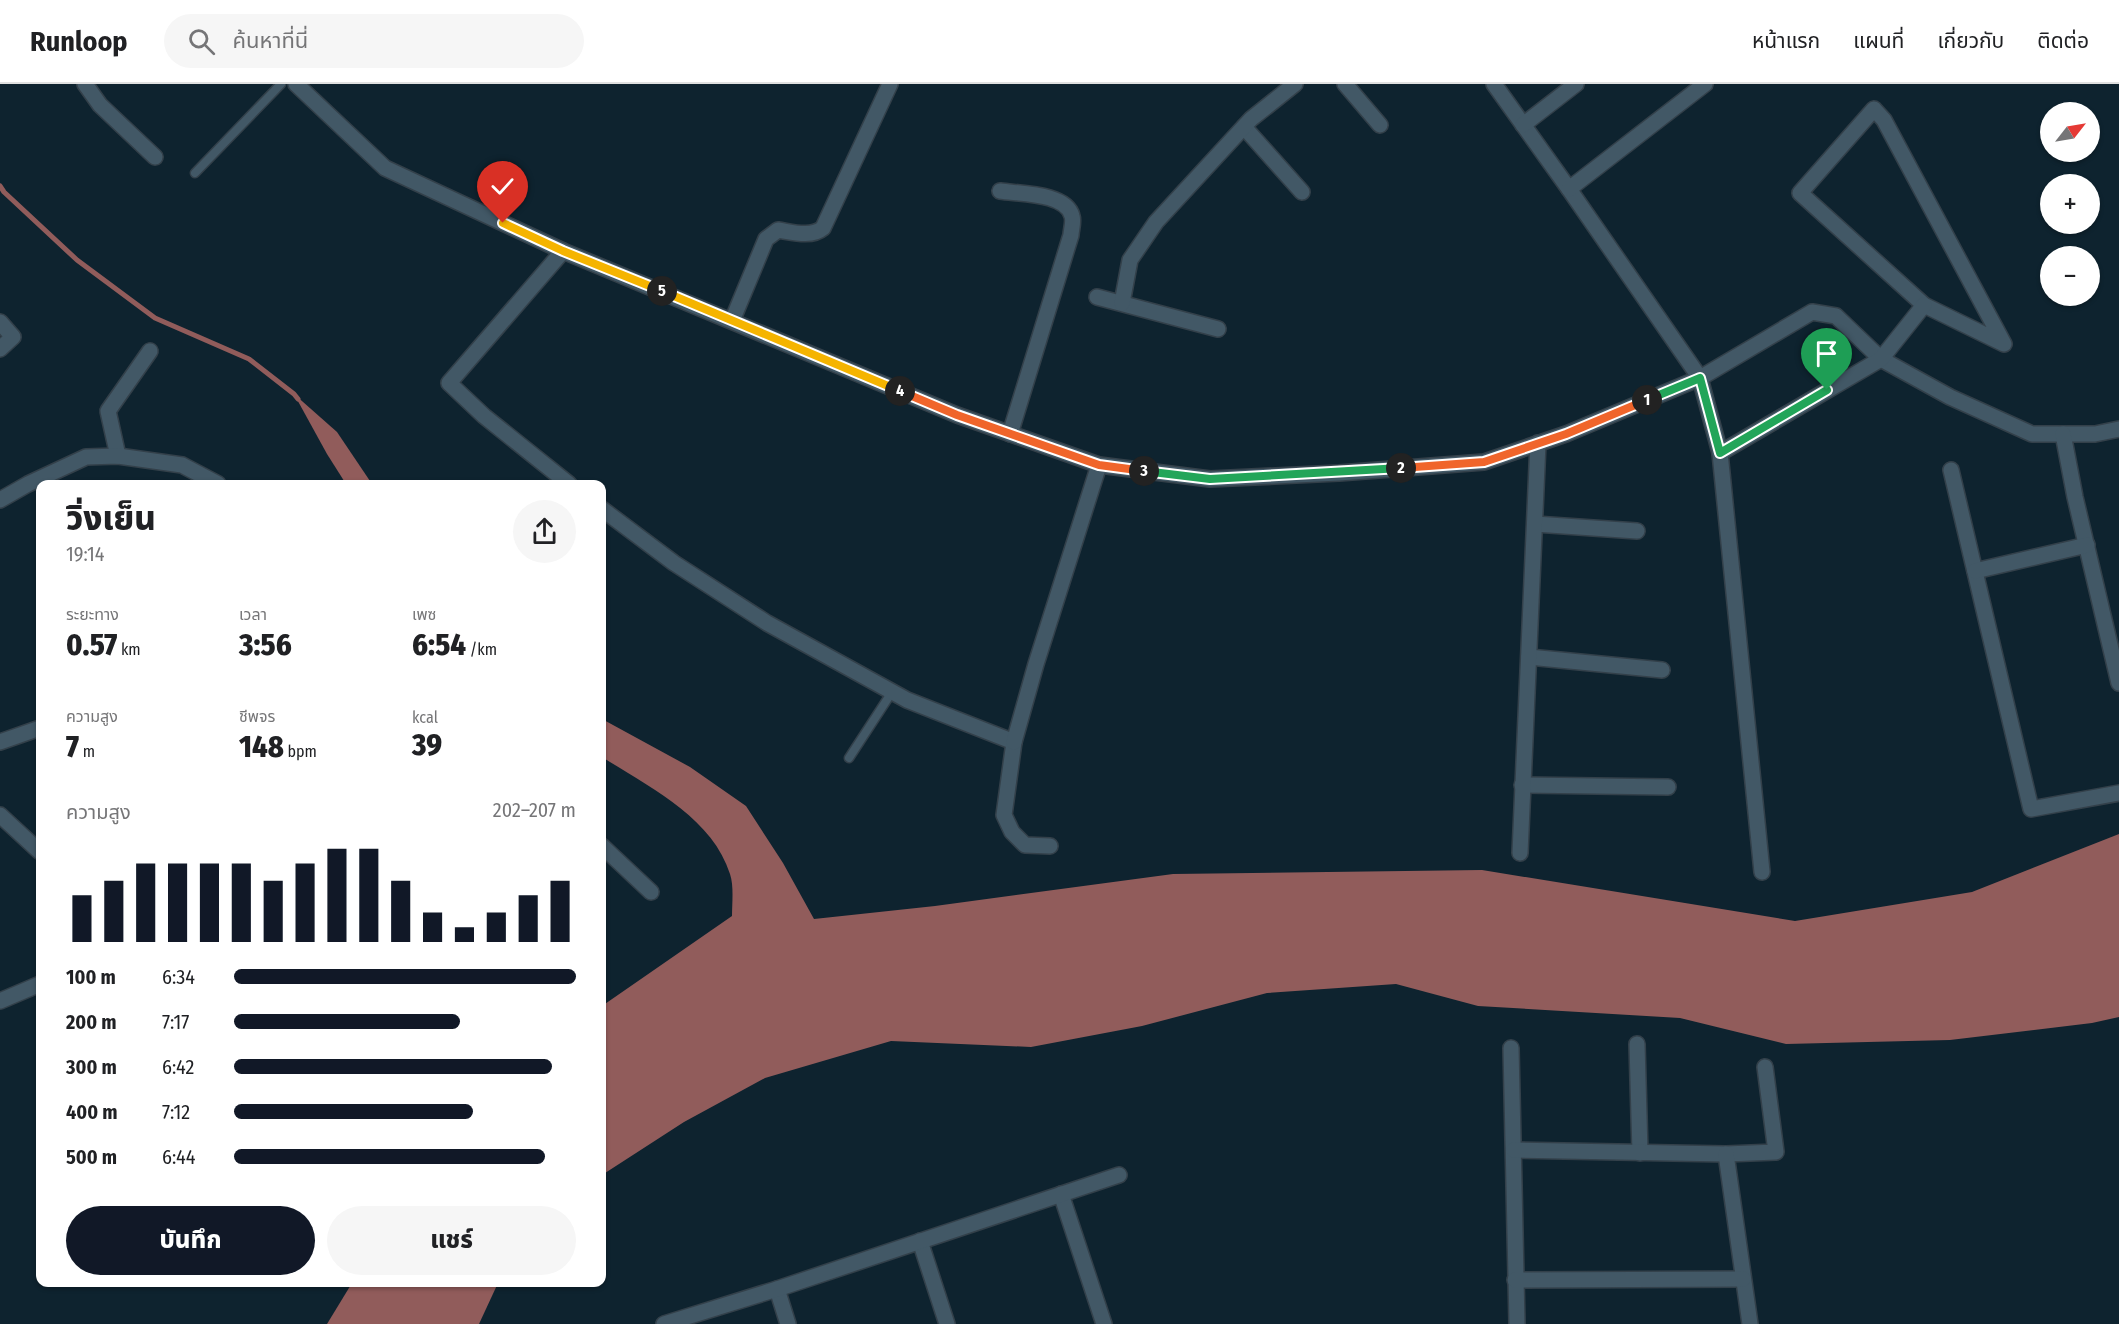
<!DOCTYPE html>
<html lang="th">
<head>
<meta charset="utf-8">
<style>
	body { margin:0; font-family:"Fira Sans Condensed","Noto Sans Thai",sans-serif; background:#f6f6f6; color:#202124; height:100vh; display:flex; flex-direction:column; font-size:22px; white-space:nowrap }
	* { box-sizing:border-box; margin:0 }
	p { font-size:20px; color:#757577 }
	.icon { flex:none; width:33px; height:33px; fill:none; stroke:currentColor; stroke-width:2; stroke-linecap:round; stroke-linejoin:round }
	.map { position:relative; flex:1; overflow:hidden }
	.panel { position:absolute; left:36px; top:396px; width:570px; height:807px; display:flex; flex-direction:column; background:#fff; border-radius:12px; box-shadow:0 2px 4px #0004 }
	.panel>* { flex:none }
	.needle { width:39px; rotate:59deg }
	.buttons { position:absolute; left:2040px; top:18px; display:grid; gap:12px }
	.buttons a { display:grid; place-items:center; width:60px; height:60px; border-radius:50%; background:#fff; box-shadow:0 2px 4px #0004; font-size:30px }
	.pin { position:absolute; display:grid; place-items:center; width:51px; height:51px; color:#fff; margin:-62px -26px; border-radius:50% 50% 50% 0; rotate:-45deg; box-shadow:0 0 6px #0007 }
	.pin .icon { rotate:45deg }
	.km { position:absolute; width:30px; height:30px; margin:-15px; border-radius:50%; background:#222; color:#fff; font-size:16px; line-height:30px; text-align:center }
	.round { display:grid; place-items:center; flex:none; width:63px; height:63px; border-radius:32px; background:#f6f6f6 }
	.overview { display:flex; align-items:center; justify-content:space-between; height:102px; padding:0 30px }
	h1 { font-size:33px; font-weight:800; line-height:45px }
	.metrics { display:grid; grid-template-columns:repeat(3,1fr); gap:9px; height:102px; padding:6px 30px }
	.metrics div { display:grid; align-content:center }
	.metrics b { font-size:30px; font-weight:800 }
	.metrics small { font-size:16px; font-weight:400 }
	.metrics p { font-size:16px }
	.chart { height:168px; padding:12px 30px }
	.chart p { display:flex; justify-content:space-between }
	.chart svg { width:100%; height:108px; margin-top:6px; stroke:#111827; stroke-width:6 }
	.button { display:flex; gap:12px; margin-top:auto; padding:12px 30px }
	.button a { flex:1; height:69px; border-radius:36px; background:#111827; color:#fff; font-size:24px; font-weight:800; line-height:69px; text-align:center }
	.button a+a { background:#f6f6f6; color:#202124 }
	ul { padding:0 30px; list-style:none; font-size:20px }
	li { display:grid; grid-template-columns:96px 72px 1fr; align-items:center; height:45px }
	li i { height:15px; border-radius:8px; background:#111827 }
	header { display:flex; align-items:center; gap:36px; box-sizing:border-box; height:84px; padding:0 30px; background:#fff; border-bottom:2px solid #e0e0e0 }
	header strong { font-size:28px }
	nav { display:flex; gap:33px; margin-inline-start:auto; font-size:21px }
	.search { width:420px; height:54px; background:#f6f6f6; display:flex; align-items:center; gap:15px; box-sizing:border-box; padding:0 21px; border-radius:33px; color:#757577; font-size:22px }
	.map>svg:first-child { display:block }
</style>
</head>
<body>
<header>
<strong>Runloop</strong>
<div class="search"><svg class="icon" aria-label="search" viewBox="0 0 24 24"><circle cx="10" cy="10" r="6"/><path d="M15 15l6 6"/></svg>ค้นหาที่นี่</div>
<nav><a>หน้าแรก</a><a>แผนที่</a><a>เกี่ยวกับ</a><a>ติดต่อ</a></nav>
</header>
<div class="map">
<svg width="2119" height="1240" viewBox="0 0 2119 1240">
	<rect width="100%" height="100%" fill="#0e232f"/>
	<!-- water -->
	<g fill="#915c5b">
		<polygon points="294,310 337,348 372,400 346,400 327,370"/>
		<path d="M602,635L690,683L746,722L783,779L814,835L935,822L1173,790L1482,786L1795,837L1972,808L2119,750V933L2092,939L1950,956L1786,960L1680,934L1478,922L1396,900L1267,909L1142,942L1031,963L891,957L765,994L684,1038L602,1091V922L732,832C732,819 734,802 730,790C712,733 649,703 602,673Z"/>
		<polygon points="352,1199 353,1198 498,1199 479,1240 327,1240"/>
	</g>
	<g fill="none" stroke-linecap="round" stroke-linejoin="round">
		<!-- stream -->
		<polyline stroke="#915c5b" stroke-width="5" points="0,102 4,108 77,176 155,234 249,275 294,310 298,315"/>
		<!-- service casing -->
		<g stroke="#33404a" stroke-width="11">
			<g id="service">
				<polyline points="195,89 281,0"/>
				<polyline points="849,674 892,608"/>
			</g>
		</g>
		<!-- minor casing -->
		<g stroke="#33404a" stroke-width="18">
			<g id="minor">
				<polyline points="85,0 100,21 155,73"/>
				<polyline points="296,0 385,84 563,167 957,331 1099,381 1210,395 1339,389 1484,378 1566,350 1700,294 1812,228 1836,232 1881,275 1950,313 2032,350 2095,350 2119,345"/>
				<polyline points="1345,0 1380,41"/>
				<polyline points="1494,0 1569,105 1700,294 1720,369 1762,788"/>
				<polygon points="1874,25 1884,36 2004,260 1924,221 1800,109"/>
				<polyline points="1523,41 1576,0"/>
				<polyline points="1244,43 1302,108"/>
				<polyline points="1569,105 1705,0"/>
				<path d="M1000,107C1021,110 1066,109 1072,132C1074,138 1071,146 1071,151L1010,350"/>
				<polyline points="563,167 449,299 484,332 569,400"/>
				<polyline points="1097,213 1218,245"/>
				<polyline points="1122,219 1130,176 1156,138 1251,35 1295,0"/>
				<path d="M732,237L766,155L778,146C792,148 811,154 823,144L890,0"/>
				<polyline points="0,238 13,253 0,265"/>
				<polyline points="2063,350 2075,413 2119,599"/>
				<polyline points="1720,369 1881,275 1924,221"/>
				<polyline points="118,372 108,327 150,267"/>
				<polyline points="1951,386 2031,725 2119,709"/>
				<polyline points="0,416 28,400 86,373 118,372 182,381 218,400"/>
				<polyline points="602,425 674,479 767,539 907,616 1014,658 1004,731 1012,748 1025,761 1050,762"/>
				<polyline points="1535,440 1637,447"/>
				<polyline points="1975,487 2087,461"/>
				<polyline points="1529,573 1662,586"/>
				<polyline points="0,658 40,644"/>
				<polyline points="1014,658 1036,580 1099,381"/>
				<polyline points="1522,701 1668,703"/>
				<polyline points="0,731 40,768"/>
				<polyline points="602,762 651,808"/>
				<polyline points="1520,769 1538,359"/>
				<polyline points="0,917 40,900"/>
				<polyline points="1637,960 1640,1069"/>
				<polyline points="1511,964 1517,1240"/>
				<polyline points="1514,1066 1726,1070 1776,1068 1765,983"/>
				<polyline points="1726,1070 1750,1240"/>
				<polyline points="1061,1110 1104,1240"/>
				<polyline points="920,1157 947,1240"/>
				<polyline points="1515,1196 1743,1195"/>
				<polyline points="777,1205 788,1240"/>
				<polyline points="664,1240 777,1205 1119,1091"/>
			</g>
		</g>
		<!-- service -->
		<use href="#service" stroke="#425866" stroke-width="8"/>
		<!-- minor -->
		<use href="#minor" stroke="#425866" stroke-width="15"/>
	</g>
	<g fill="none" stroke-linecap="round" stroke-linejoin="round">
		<!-- split-1 casing -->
		<g stroke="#fff" stroke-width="12">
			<polyline id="split-1" points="1647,316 1700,294 1720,369 1827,306"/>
		</g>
		<!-- split-2 casing -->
		<g stroke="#fff" stroke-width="12">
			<polyline id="split-2" points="1401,384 1484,378 1566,350 1647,316"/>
		</g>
		<!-- split-3 casing -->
		<g stroke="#fff" stroke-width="12">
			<polyline id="split-3" points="1144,387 1210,395 1401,384"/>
		</g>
		<!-- split-4 casing -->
		<g stroke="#fff" stroke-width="12">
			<polyline id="split-4" points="900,307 957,331 1099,381 1144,387"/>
		</g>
		<!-- split-5 casing -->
		<g stroke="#fff" stroke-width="12">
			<polyline id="split-5" points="662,207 900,307"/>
		</g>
		<!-- split-6 casing -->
		<g stroke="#fff" stroke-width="12">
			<polyline id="split-6" points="503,139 563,167 662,207"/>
		</g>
		<!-- split-1 -->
		<use href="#split-1" stroke="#22a559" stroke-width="8"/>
		<!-- split-2 -->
		<use href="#split-2" stroke="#f0652b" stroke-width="8"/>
		<!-- split-3 -->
		<use href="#split-3" stroke="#22a559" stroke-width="8"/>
		<!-- split-4 -->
		<use href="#split-4" stroke="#f0652b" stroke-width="8"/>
		<!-- split-5 -->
		<use href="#split-5" stroke="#f5b400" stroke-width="8"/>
		<!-- split-6 -->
		<use href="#split-6" stroke="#f5b400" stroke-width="8"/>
	</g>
</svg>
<div class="buttons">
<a><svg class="needle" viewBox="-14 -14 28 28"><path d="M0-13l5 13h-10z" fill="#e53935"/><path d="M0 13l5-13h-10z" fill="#757577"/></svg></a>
<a>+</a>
<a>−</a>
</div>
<div class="pin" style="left:1827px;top:306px;background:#1e9e55"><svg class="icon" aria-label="arrive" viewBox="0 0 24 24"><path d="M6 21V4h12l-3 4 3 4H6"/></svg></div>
<div class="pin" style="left:503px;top:139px;background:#d93025"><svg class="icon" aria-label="check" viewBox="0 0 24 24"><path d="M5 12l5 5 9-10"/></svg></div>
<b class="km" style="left:1647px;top:316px">1</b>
<b class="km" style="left:1401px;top:384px">2</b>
<b class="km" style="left:1144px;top:387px">3</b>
<b class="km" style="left:900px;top:307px">4</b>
<b class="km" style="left:662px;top:207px">5</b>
<section class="panel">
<div class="overview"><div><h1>วิ่งเย็น</h1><p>19:14</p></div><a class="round"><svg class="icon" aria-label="share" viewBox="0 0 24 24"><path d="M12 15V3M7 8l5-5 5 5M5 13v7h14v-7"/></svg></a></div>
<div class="metrics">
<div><p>ระยะทาง</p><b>0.57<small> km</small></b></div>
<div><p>เวลา</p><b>3:56</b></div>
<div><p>เพซ</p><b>6:54<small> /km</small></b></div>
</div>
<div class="metrics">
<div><p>ความสูง</p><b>7<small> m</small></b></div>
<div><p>ชีพจร</p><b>148<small> bpm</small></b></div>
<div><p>kcal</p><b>39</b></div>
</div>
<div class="chart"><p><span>ความสูง</span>202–207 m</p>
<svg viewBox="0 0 160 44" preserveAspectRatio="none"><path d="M5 44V25M15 44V19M25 44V12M35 44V12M45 44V12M55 44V12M65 44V19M75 44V12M85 44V6M95 44V6M105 44V19M115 44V32M125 44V38M135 44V32M145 44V25M155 44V19"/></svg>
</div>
<ul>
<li><b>100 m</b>6:34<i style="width:100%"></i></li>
<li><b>200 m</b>7:17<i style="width:66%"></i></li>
<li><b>300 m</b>6:42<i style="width:93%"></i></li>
<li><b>400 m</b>7:12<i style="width:70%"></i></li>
<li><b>500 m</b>6:44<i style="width:91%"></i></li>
</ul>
<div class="button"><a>บันทึก</a><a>แชร์</a></div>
</section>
</div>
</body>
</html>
